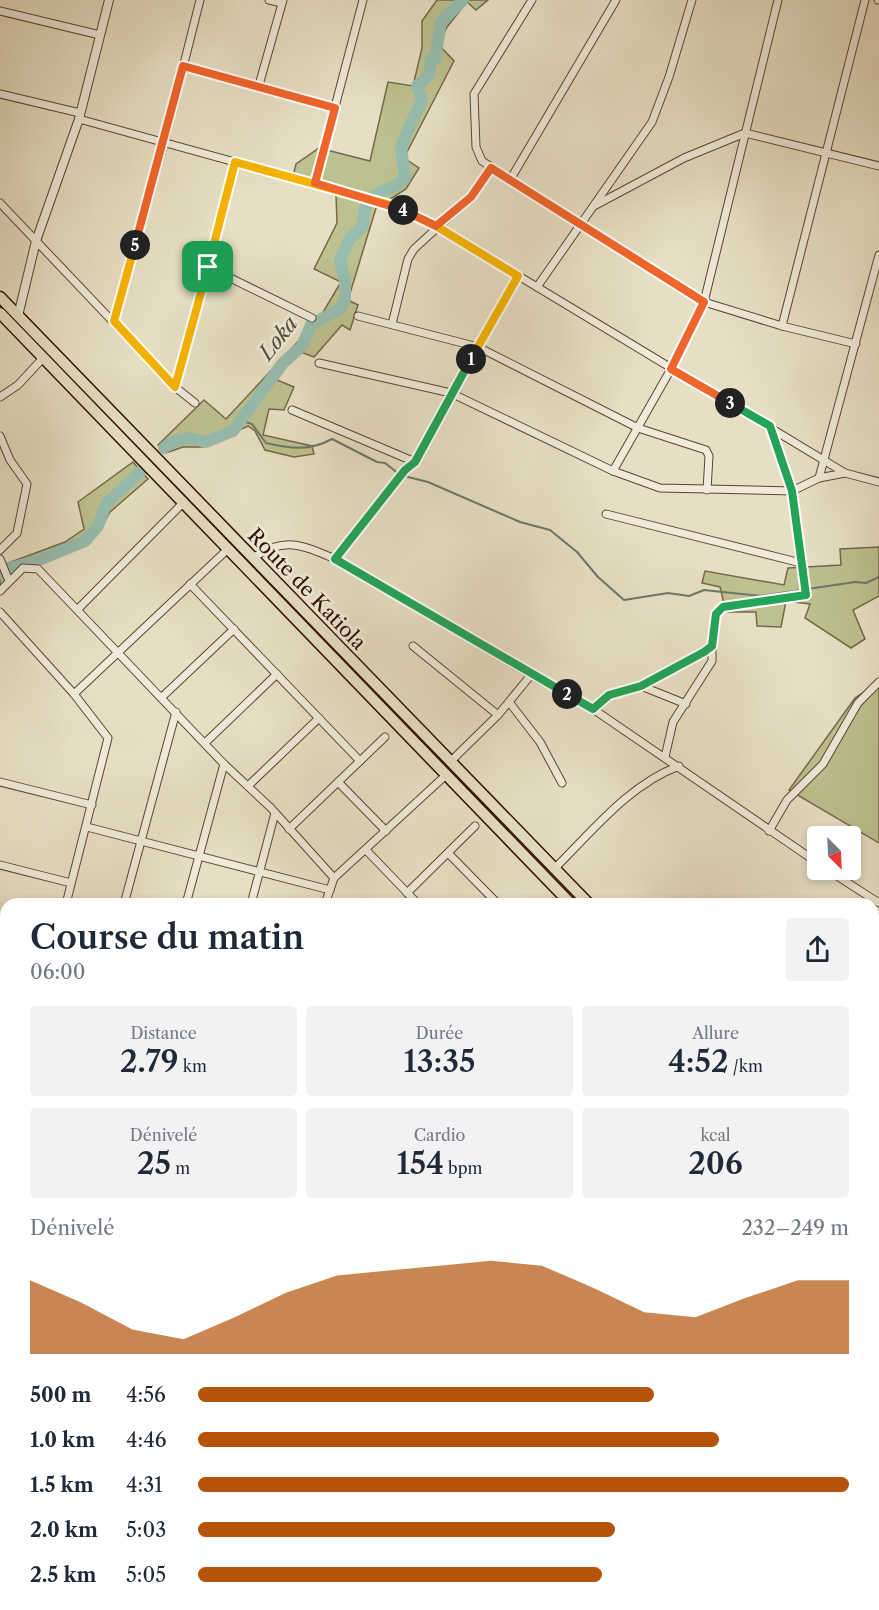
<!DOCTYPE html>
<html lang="fr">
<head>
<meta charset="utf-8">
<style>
	body { margin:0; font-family:"Libre Caslon Text",serif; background:#f2f2f3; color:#1f2937; height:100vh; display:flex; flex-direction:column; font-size:22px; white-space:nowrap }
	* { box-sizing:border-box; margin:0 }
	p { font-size:20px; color:#747a83 }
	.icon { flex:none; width:33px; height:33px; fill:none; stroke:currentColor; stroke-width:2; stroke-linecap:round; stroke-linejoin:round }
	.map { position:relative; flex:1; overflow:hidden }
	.panel { position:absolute; left:0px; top:898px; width:879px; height:712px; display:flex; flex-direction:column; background:#fff; border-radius:18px 18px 0 0; box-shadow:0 3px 9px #0003 }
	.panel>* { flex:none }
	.needle { width:39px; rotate:156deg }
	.fabs { position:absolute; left:807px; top:826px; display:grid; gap:12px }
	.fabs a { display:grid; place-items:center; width:54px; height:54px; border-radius:6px; background:#fff; box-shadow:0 3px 9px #0003; font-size:30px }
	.pin { position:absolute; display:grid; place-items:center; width:51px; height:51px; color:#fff; margin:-26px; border-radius:12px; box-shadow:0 3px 9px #0006 }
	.km { position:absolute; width:30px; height:30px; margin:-15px; border-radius:50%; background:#222; color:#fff; font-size:16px; line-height:30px; text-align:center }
	.round { display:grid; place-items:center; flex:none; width:63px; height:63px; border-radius:6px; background:#f2f2f3 }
	.summary { display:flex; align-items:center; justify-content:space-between; height:102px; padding:0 30px }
	h1 { font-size:33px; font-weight:600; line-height:45px }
	.metrics { display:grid; grid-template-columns:repeat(3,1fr); gap:9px; height:102px; padding:6px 30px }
	.metrics div { display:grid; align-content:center; border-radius:6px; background:#f2f2f3; text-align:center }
	.metrics b { font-size:30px; font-weight:600 }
	.metrics small { font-size:16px; font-weight:400 }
	.metrics p { font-size:16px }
	.chart { height:168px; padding:12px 30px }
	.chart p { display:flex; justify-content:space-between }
	.chart svg { width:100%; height:108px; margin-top:6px; fill:#b45309; opacity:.7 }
	ul { padding:0 30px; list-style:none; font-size:20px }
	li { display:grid; grid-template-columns:96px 72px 1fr; align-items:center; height:45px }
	li i { height:15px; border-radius:8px; background:#b45309 }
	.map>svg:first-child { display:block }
</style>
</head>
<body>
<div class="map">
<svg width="879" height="1610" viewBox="0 0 879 1610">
	<rect width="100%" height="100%" fill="#e7dfc4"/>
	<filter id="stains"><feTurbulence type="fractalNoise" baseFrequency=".00333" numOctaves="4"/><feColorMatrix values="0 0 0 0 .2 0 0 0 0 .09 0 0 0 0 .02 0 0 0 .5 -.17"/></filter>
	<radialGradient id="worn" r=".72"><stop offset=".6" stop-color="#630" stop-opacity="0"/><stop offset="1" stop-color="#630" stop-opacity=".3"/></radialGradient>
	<!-- green -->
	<g fill="#bdc08f" stroke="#766849" stroke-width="1.5">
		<polygon points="437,0 488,0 476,10 467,2 447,27 439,45 454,61 404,158 419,168 406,189 376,208 348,300 358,305 350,330 342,325 314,357 301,352 286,366 277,380 294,387 284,410 269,409 263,435 312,446 314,454 294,457 265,450 255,431 248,426 203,447 183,447 166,453 158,445 204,400 226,419 319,319 341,282 314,269 337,223 336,194 292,181 296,164 319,148 370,161 388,82 413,86 422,48 422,21"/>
		<polygon points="133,462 148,479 110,512 100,530 73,551 17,568 0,586 0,566 65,542 84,529 78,502"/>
		<polygon points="879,547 879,596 853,610 865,639 851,648 805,618 810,604 786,601 781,627 757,626 756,612 726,612 720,587 702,583 705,571 784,585 788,568 841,565 840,549"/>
		<polygon points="879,682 879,843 789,790 855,698"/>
	</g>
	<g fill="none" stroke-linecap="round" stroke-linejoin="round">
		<!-- stream -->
		<g stroke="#6d776a" stroke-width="2">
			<path d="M242,421L252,424L266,443C291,449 310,451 332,439L377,462L385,463L399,474"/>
			<polyline points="404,476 428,482 520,522 550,530 577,552 598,577 624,600 668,593 689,596 704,590 761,596 855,582 866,583 879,577"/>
			<polyline points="0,954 6,959"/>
		</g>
		<!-- river -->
		<g stroke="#97bdaf" stroke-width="12">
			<path d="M164,448L172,442L189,438L206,442L233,431L283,363L302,346L311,325L341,308L345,299V281L340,260L349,240L363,226C363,185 386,198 405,178L401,147L422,99L417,86L429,75L431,59H435L441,22L463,0"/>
			<polyline points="0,574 3,570 39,560 85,541 98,526 106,504 142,470"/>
		</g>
		<!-- minor casing -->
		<g stroke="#5d4333" stroke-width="9">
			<g id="minor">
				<polyline points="269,0 282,3"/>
				<polyline points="532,0 474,94 476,147 482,161 704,302 782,326 856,344"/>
				<polyline points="878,0 879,0"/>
				<polyline points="0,11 100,35"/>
				<polyline points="183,66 335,108"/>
				<polyline points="259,85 283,0"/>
				<polyline points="0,94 80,113"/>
				<polyline points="79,119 394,206 436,226 845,473"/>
				<polyline points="510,180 616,0"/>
				<polyline points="315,183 363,0"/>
				<polyline points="0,203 175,387 195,403"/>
				<polyline points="594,206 684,158 745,133 879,166"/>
				<polyline points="208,267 312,318"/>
				<polyline points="537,287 652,122 669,77 692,0"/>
				<polyline points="358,316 478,347 638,428 706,450 709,456 707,490"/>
				<polyline points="114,321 164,143 200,0"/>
				<polyline points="392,324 408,259 414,249 471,197 491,168"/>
				<polyline points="782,326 865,0"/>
				<polyline points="319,363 451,393 613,471 660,488 792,491 819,478 845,473 879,482"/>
				<polyline points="175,387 235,162"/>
				<polyline points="0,397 18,385 43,358"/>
				<polyline points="292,410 415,462"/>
				<polyline points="0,436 10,460 27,484 17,533 0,550"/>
				<polyline points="613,471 671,369 704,302 778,0"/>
				<polyline points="819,478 879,255"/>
				<polyline points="606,514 801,563"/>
				<path d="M253,558C284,536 303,545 335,559L531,675L593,709L818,863"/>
				<polyline points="0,559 9,581"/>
				<polyline points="335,559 405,470 415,462 518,276"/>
				<polyline points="190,584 360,761"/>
				<polyline points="0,591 23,568 38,569 224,764 271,808 334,878"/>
				<polyline points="78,609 183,503"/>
				<polyline points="0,612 74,694 108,738 66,904"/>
				<polyline points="413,646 498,715"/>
				<polyline points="641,686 686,704"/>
				<polyline points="74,694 228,549"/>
				<polyline points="162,697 234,629"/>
				<polyline points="509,702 540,742 562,783"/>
				<polyline points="593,709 609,695 641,686 704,652 712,646 716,614 723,607 806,595 792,491 770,426"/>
				<polyline points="206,742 277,674"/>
				<polyline points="665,757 673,722 712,661 712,646"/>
				<polyline points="450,762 498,715 531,675"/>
				<polyline points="0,782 92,805"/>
				<polyline points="338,782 386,831"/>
				<polyline points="248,786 319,718"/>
				<polyline points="87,827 330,890"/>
				<polyline points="289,829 385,737"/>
				<polyline points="769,831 787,800 823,764 858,703 879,682"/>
				<polyline points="366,850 418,904"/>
				<polyline points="449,854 498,904"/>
				<polyline points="0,865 71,883"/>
				<path d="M554,869C592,832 628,785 679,766"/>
				<polyline points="828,870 879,903"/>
				<polyline points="407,893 475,826"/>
				<polyline points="124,904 176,712"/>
				<polyline points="186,904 224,764"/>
				<polyline points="251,904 275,813"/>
				<polyline points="325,904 334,878 446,775"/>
				<polyline points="0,938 6,939"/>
				<polyline points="873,1002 879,1000"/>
				<polyline points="0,1029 6,1027"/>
				<polyline points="0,1117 6,1115"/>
				<polyline points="0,1145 6,1166"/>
				<polyline points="0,1210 6,1208"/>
				<polyline points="0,1263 6,1279"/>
				<polyline points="0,1291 6,1289"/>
			</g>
		</g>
		<!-- tertiary casing -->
		<g stroke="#5d4333" stroke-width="10">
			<polyline id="tertiary" points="18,316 36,241 79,119 109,0"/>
		</g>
		<!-- trunk casing -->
		<g stroke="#2f0f03" stroke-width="13">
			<g id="trunk">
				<polyline points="0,297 589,904"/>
				<polyline points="0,313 571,904"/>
				<polyline points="873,1199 879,1205"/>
				<polyline points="873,1217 879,1224"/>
			</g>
		</g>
		<!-- minor -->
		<use href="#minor" stroke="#efead9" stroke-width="7"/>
		<!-- tertiary -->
		<use href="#tertiary" stroke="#efead9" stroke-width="8"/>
		<!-- trunk -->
		<use href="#trunk" stroke="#e7dfc4" stroke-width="10"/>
	</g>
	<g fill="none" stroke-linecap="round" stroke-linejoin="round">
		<!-- split-1 casing -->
		<g stroke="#fff" stroke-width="12">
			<polyline id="split-1" points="208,267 235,162 394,206 436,226 518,276 471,359"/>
		</g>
		<!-- split-2 casing -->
		<g stroke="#fff" stroke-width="12">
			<polyline id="split-2" points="471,359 415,462 405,470 335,559 567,694"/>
		</g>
		<!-- split-3 casing -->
		<g stroke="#fff" stroke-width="12">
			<polyline id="split-3" points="567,694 593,709 609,695 641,686 704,652 712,646 716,614 723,607 806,595 792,491 770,426 730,403"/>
		</g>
		<!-- split-4 casing -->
		<g stroke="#fff" stroke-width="12">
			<polyline id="split-4" points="403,210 436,226 471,197 491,168 704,302 671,369 730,403"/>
		</g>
		<!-- split-5 casing -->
		<g stroke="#fff" stroke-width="12">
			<polyline id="split-5" points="135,245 183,66 335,108 315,183 403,210"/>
		</g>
		<!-- split-6 casing -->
		<g stroke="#fff" stroke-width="12">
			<polyline id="split-6" points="135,245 114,321 175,387 208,267"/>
		</g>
		<!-- split-1 -->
		<use href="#split-1" stroke="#f5b400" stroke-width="8"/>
		<!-- split-2 -->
		<use href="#split-2" stroke="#22a559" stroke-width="8"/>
		<!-- split-3 -->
		<use href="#split-3" stroke="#22a559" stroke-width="8"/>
		<!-- split-4 -->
		<use href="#split-4" stroke="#f0652b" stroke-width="8"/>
		<!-- split-5 -->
		<use href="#split-5" stroke="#f0652b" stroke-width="8"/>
		<!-- split-6 -->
		<use href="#split-6" stroke="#f5b400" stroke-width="8"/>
	</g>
	<g text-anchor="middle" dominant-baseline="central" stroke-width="6" stroke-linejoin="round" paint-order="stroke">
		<!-- street labels -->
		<g font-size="20" fill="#2f0f03" stroke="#efead9">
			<text transform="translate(307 589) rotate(46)">Route de Katiola</text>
		</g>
		<!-- water labels -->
		<g font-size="21" font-style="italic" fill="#534c3f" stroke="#efead9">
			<text transform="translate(278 338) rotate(-52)">Loka</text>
		</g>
	</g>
	<rect width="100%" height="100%" filter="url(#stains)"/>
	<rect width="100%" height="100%" fill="url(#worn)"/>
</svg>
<div class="fabs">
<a><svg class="needle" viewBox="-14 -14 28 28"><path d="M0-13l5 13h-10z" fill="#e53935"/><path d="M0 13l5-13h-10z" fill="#747a83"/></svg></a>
</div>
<div class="pin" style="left:208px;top:267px;background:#1e9e55"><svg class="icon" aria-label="arrive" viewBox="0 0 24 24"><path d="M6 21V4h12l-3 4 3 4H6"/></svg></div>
<b class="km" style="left:471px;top:359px">1</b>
<b class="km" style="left:567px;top:694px">2</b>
<b class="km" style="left:730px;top:403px">3</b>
<b class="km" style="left:403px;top:210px">4</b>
<b class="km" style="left:135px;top:245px">5</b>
<section class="panel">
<div class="summary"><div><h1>Course du matin</h1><p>06:00</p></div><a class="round"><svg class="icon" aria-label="share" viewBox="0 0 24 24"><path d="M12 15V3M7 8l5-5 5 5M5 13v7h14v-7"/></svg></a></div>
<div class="metrics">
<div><p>Distance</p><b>2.79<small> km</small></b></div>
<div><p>Durée</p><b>13:35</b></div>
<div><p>Allure</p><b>4:52<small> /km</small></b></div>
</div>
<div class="metrics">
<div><p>Dénivelé</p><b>25<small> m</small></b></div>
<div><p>Cardio</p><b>154<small> bpm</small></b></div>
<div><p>kcal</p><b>206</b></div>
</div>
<div class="chart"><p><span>Dénivelé</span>232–249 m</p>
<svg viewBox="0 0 160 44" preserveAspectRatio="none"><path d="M0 44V14L10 23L20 34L30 38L40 29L50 19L60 12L70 10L80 8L90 6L100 8L110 17L120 27L130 29L140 21L150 14L160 14V44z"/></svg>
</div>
<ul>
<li><b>500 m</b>4:56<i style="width:70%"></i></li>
<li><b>1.0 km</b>4:46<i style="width:80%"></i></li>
<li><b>1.5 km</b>4:31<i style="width:100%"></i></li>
<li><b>2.0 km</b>5:03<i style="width:64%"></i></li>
<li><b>2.5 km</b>5:05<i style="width:62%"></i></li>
</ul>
</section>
</div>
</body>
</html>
